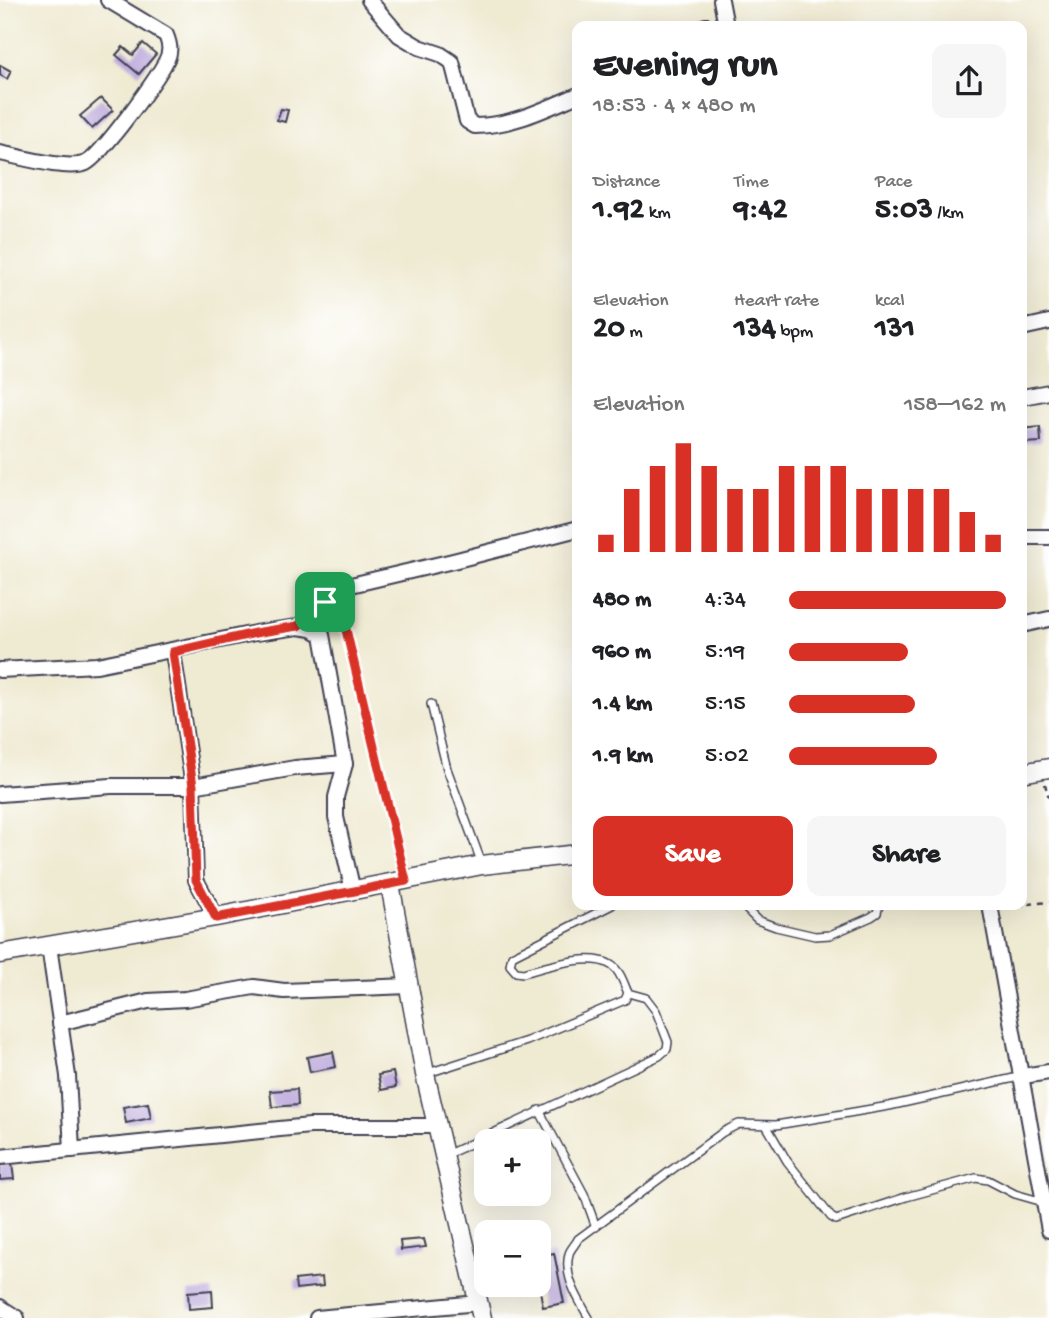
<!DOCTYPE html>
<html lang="en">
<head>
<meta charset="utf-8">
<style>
	body { margin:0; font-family:"Gochi Hand",sans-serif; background:#f6f6f6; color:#202124; height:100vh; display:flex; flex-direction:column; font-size:26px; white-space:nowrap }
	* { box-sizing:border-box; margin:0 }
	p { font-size:23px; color:#757577 }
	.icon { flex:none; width:38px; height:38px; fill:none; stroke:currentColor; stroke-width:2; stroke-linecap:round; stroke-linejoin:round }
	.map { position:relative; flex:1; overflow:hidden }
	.drawer { position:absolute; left:572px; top:21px; width:455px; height:889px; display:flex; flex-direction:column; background:#fff; border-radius:14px; box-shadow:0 7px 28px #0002 }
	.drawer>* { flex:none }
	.buttons { position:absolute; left:474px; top:1129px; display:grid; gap:14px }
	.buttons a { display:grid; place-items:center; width:77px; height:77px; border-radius:14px; background:#fff; box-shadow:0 7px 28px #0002; font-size:35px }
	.pin { position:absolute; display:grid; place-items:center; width:60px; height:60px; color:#fff; margin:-30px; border-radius:14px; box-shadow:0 4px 10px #0006 }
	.round { display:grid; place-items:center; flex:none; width:74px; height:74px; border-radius:14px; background:#f6f6f6 }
	.head { display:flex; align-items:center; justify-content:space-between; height:119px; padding:0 21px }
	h1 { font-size:38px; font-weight:700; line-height:52px }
	.stats { display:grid; grid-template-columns:repeat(3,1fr); gap:10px; height:119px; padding:7px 21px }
	.stats div { display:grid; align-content:center }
	.stats b { font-size:30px; font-weight:700 }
	.stats small { font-size:19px; font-weight:400 }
	.stats p { font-size:19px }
	.chart { height:196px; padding:14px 21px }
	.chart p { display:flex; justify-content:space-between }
	.chart svg { width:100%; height:126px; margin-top:7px; stroke:#d93025; stroke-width:6 }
	.primary-button { display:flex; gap:14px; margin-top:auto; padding:14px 21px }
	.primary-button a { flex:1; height:80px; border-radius:14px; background:#d93025; color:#fff; font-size:28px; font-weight:700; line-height:80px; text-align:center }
	.primary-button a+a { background:#f6f6f6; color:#202124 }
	ul { padding:0 21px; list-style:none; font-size:23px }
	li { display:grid; grid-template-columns:112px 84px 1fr; align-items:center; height:52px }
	li i { height:18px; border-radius:9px; background:#d93025 }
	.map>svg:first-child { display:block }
</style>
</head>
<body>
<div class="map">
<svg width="1049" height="1318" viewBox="0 0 1049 1318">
	<rect width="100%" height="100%" fill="#fff"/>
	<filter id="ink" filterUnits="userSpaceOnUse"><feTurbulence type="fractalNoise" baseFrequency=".0143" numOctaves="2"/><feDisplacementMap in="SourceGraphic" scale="14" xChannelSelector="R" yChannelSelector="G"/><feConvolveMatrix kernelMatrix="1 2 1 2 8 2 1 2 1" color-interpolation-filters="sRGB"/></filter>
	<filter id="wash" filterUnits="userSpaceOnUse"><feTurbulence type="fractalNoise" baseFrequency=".00686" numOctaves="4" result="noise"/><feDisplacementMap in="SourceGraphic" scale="28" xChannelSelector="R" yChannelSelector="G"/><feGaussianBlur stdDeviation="1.57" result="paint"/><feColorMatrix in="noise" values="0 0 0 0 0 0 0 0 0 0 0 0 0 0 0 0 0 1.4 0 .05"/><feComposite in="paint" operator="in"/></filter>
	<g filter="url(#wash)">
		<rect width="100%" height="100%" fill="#efead2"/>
		<g id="blocks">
			<!-- building -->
			<g fill="#bca9db">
				<polygon points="143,43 156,54 139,74 116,55 123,47 133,55"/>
				<polygon points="0,65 11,71 7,79 0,75"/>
				<polygon points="101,98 113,110 92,129 80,116"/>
				<polygon points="281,109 288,110 285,122 277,120"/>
				<polygon points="1040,427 1041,442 1023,443 1022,429"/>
				<polygon points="333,1052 336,1067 310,1072 307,1057"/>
				<polygon points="393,1072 396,1087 381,1090 378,1075"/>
				<polygon points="297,1089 298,1105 272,1107 270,1091"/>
				<polygon points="148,1103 151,1118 126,1123 123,1107"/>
				<polygon points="12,1164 14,1179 0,1180 0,1165"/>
				<polygon points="424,1239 426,1247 401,1250 400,1241"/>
				<polygon points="554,1253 564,1303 543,1307 539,1285 539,1256"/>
				<polygon points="322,1277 323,1286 296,1289 295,1280"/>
				<polygon points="212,1290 213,1307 189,1309 188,1292"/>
			</g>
		</g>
	</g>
	<g filter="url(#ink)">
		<use href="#blocks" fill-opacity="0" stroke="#414052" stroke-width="2"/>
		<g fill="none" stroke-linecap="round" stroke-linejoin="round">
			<!-- service casing -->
			<g stroke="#414052" stroke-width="10">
				<g id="service">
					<polyline points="337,592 406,880"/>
					<polyline points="431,704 447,769 482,864"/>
					<polyline points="742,905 757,920 776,927 815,936 830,935 871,917 877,913 879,905"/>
					<path d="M425,1074L527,1041L625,1000L628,993C624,984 620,970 611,965C590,952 546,967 523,973L516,972L510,965L512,956L612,905"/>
					<polyline points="539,1110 584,1194 596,1227"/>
					<polyline points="766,1125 787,1161 831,1217 836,1220 906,1197 976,1178 988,1180 1015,1194 1043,1202"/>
					<polyline points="444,1156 659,1056 667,1049 668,1042 656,1011 646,998 628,993"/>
					<path d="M589,1318C579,1300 563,1276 569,1254C570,1249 576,1244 578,1239L723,1132L739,1124L776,1125L825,1117L889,1106L1023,1076"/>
				</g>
			</g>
			<!-- minor casing -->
			<g stroke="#414052" stroke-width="18">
				<g id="minor">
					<path d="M369,0L399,35L419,47L440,54L452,62L467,121L475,126C511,126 545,109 578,95"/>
					<polyline points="721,0 726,26"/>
					<polyline points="705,26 708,26"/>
					<path d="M0,153C20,157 68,171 86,163C101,156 157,79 166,61C171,52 170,45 166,35L108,0"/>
					<polyline points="1022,328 1049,322"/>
					<polyline points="1022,397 1049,392"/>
					<polyline points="1022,537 1049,537"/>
					<polyline points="1022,625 1049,619"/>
					<polyline points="298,627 337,592 351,585 453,561 578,529"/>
					<polyline points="173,652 193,786 196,880 216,917"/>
					<polyline points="0,670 97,665 255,633 298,627 312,629 322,635 345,764 336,797 336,817 353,891"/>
					<polyline points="0,794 111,786 193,786 295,768 345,764"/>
					<polyline points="990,905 1049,1230"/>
					<polyline points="49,946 68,1076 72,1150"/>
					<polyline points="60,1023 148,1001 185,999 254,987 284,991 409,986"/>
					<polyline points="1023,1076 1049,1072"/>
					<polyline points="0,1157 310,1126 436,1126"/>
					<polyline points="0,1307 17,1318"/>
					<polyline points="317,1318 478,1303"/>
				</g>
			</g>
			<!-- tertiary casing -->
			<g stroke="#414052" stroke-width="21">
				<g id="tertiary">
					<polyline points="1022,773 1049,768"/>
					<polyline points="390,884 425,1074 482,1318"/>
					<polyline points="0,954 216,917 482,865 578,854"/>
				</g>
			</g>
			<!-- path -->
			<g stroke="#414052" stroke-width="2.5" stroke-dasharray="5 5" stroke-linecap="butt">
				<polyline points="1045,784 1049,798"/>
				<polyline points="1019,905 1049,902"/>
			</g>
			<!-- service -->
			<use href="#service" stroke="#fff" stroke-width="7"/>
			<!-- minor -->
			<use href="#minor" stroke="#fff" stroke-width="14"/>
			<!-- tertiary -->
			<use href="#tertiary" stroke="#fff" stroke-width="18"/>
		</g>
	</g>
	<g fill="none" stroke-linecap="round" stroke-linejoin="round" filter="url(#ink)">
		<!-- route casing -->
		<g stroke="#fff" stroke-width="14">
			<polygon id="route" points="337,592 406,881 216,918 196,880 193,786 173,652 255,633 298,626"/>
		</g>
		<!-- route -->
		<use href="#route" stroke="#d93025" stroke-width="9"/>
	</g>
</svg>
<div class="buttons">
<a>+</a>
<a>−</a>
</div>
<div class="pin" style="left:325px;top:602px;background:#1e9e55"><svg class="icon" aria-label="arrive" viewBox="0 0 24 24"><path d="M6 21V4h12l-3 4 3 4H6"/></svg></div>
<section class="drawer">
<div class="head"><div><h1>Evening run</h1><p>18:53 · 4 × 480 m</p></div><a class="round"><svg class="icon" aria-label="share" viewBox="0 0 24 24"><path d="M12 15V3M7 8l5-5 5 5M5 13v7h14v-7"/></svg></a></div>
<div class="stats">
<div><p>Distance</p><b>1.92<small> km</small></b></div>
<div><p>Time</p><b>9:42</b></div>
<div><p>Pace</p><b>5:03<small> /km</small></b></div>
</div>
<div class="stats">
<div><p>Elevation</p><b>20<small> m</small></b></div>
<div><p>Heart rate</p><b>134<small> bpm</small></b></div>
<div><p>kcal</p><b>131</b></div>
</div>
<div class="chart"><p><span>Elevation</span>158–162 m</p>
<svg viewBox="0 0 160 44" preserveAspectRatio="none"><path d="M5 44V38M15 44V22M25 44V14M35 44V6M45 44V14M55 44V22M65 44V22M75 44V14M85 44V14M95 44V14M105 44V22M115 44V22M125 44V22M135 44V22M145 44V30M155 44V38"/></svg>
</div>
<ul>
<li><b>480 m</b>4:34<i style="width:100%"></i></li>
<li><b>960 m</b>5:19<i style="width:55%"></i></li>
<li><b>1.4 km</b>5:15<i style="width:58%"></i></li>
<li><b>1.9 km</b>5:02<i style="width:68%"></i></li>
</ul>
<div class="primary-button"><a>Save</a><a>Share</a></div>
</section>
</div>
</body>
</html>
